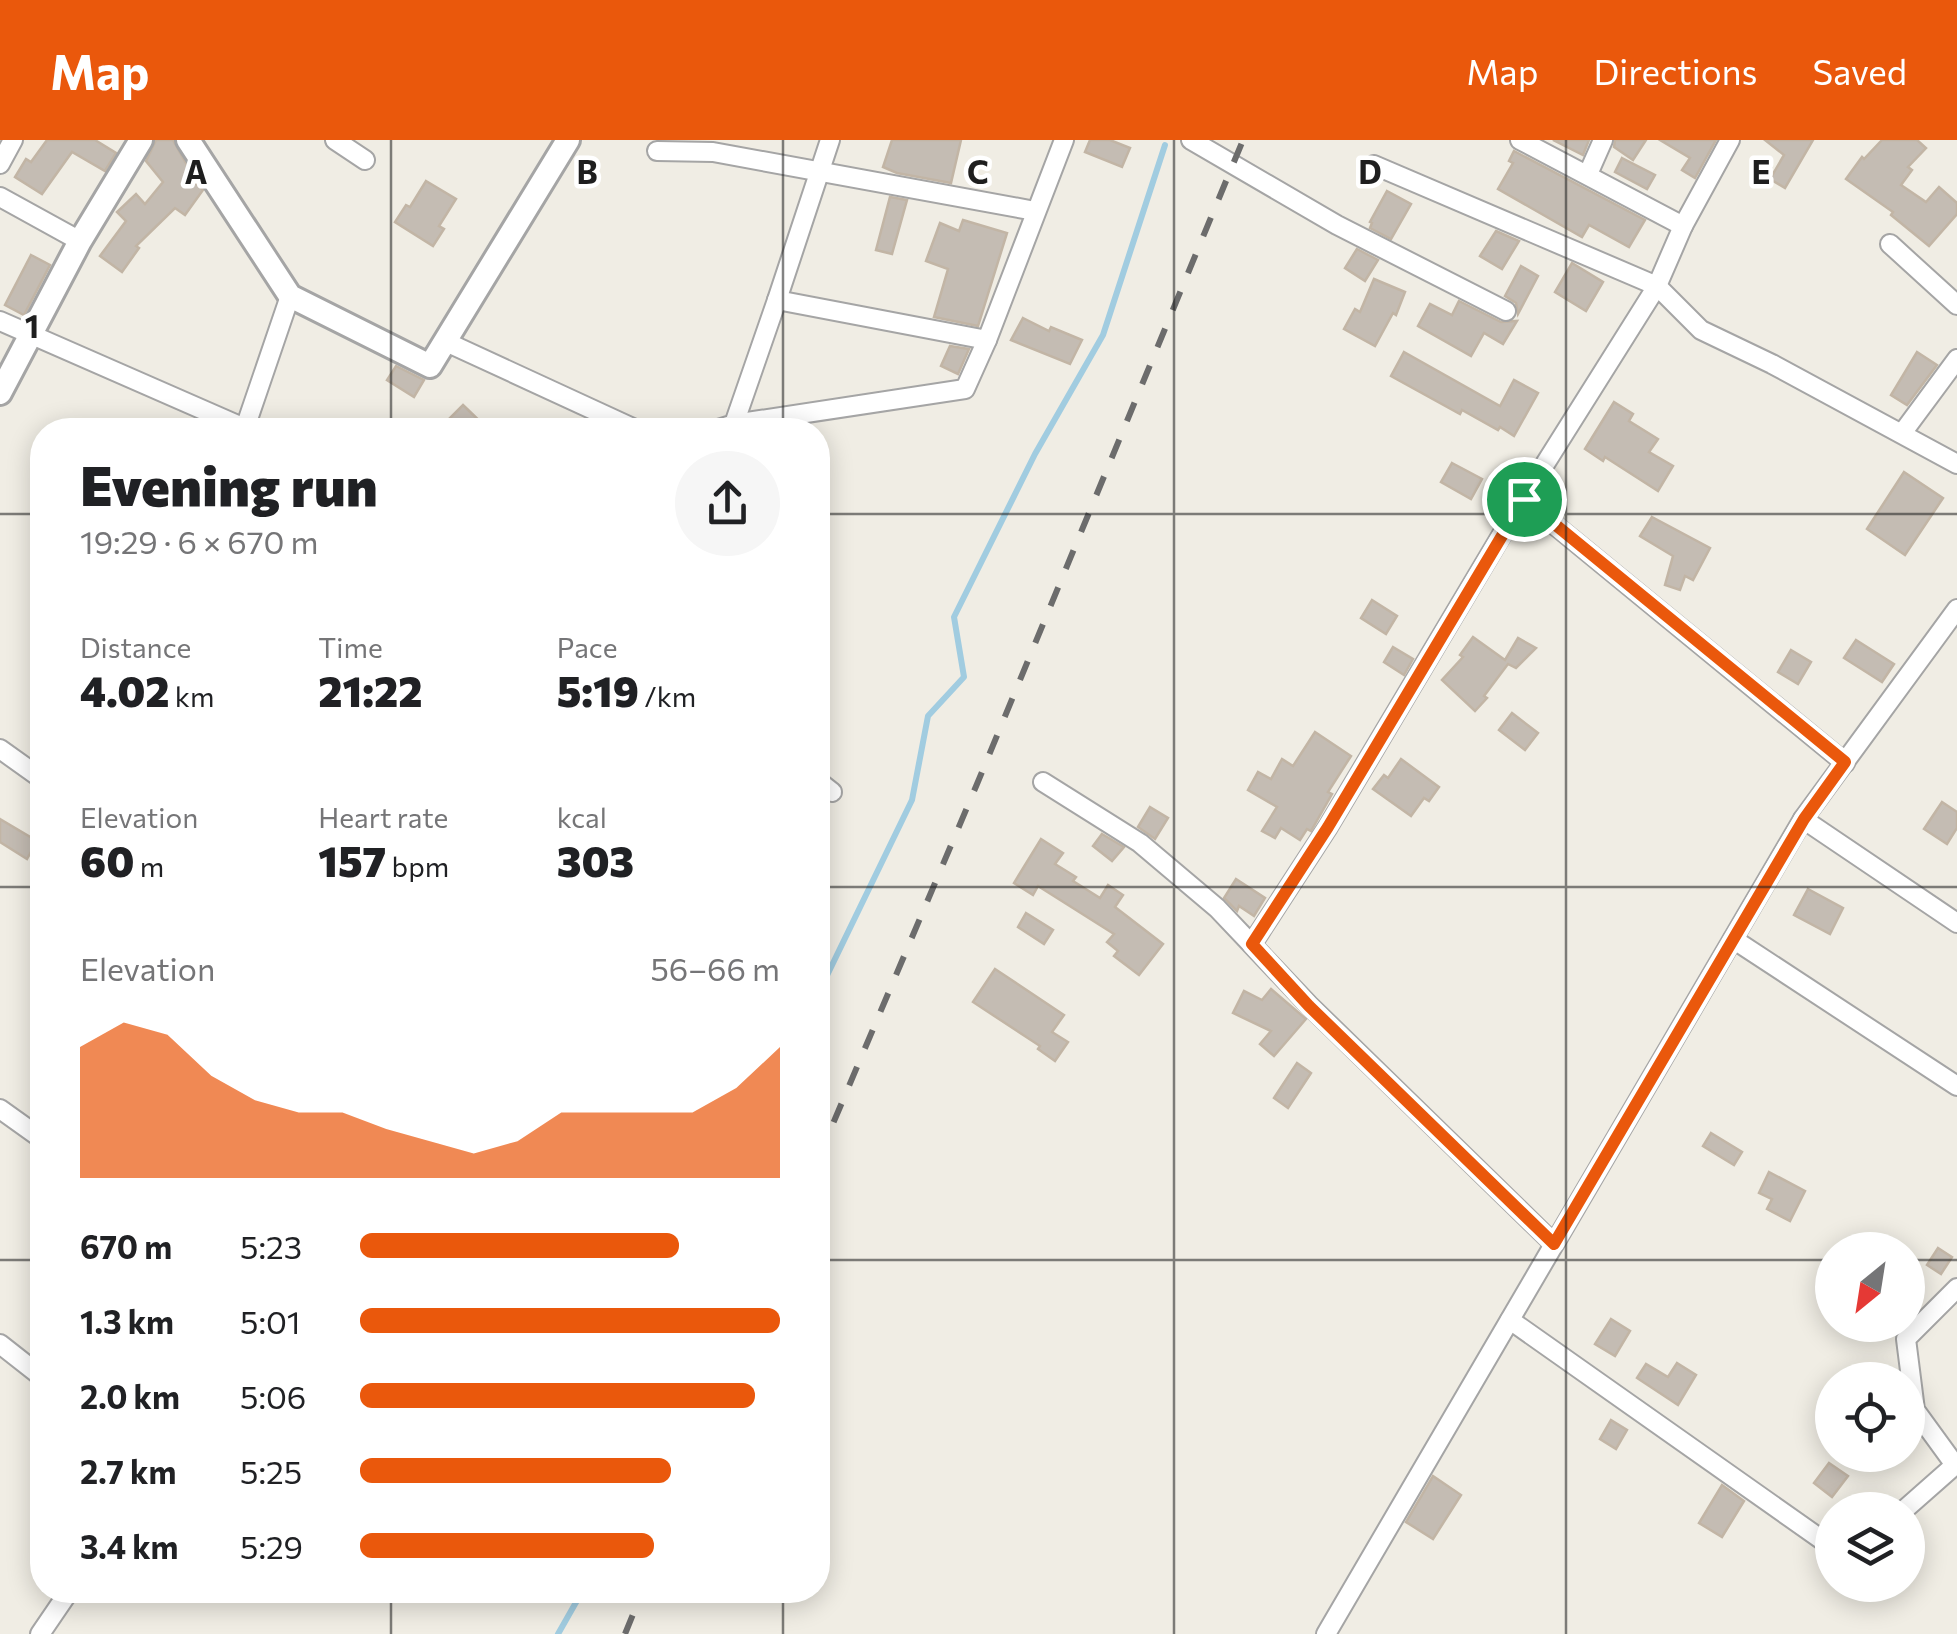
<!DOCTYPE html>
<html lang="en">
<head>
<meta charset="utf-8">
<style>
	body { margin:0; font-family:Commissioner,sans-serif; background:#f6f6f6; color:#202124; height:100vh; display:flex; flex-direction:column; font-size:38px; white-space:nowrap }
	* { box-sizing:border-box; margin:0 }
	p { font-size:32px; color:#757577 }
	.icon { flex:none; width:55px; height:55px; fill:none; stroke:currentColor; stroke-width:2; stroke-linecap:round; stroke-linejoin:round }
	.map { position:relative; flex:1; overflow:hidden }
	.side { position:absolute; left:30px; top:278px; width:800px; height:1185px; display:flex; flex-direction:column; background:#fff; border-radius:40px; box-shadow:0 5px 25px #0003 }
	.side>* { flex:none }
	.needle { width:65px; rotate:210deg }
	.controls { position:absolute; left:1815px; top:1092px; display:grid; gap:20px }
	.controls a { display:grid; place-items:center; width:110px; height:110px; border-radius:50%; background:#fff; box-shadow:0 5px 25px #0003; font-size:50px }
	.pin { position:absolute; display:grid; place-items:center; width:85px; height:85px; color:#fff; margin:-42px; border:5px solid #fff; border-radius:50%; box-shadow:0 2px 10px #0007 }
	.round { display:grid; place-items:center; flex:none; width:105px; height:105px; border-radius:52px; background:#f6f6f6 }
	.headline { display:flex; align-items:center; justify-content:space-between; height:170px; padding:0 50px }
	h1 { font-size:55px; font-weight:800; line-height:75px }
	.metrics { display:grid; grid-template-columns:repeat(3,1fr); gap:15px; height:170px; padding:10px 50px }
	.metrics div { display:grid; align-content:center }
	.metrics b { font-size:42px; font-weight:800 }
	.metrics small { font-size:28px; font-weight:400 }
	.metrics p { font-size:28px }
	.chart { height:280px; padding:20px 50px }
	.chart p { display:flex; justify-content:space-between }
	.chart svg { width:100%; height:180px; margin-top:10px; fill:#ea580c; opacity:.7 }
	ul { padding:0 50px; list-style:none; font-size:32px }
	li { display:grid; grid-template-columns:160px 120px 1fr; align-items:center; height:75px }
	li i { height:25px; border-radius:12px; background:#ea580c }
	header { display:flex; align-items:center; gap:60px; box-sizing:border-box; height:140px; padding:0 50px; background:#ea580c; color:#fff }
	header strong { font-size:48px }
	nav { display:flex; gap:55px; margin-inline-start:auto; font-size:35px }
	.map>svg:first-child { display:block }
</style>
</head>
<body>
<header>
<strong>Map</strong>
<nav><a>Map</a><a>Directions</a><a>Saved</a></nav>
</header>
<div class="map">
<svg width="1957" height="1494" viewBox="0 0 1957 1494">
	<rect width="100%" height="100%" fill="#f0ede4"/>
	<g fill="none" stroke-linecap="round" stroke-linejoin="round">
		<!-- stream -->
		<g stroke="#a1cce0" stroke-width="6">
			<polyline points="818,854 912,660 928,576 964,537 954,477 1035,314 1103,195 1165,5"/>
			<polyline points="558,1494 583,1450"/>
		</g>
	</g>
	<!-- building -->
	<g fill="#c4bcb3" stroke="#c2b5a5" stroke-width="2.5">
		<polygon points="47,0 95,0 116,13 105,31 72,12 42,54 15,37 26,19 31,22"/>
		<polygon points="156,0 173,0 193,36 191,38 203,50 185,75 175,68 136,106 139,108 122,132 100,116 126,81 117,72 136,54 145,64 163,42 146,21"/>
		<polygon points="892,0 961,0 951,43 897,33 883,27"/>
		<polygon points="1090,0 1110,0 1130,8 1122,27 1085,12"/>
		<polygon points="1553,0 1589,0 1583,15"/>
		<polygon points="1615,0 1646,0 1633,20 1614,7"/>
		<polygon points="1660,0 1716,0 1695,38 1682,30 1690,18"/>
		<polygon points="1765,0 1813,0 1785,48 1770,39 1784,15"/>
		<polygon points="1882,0 1917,0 1926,8 1908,27 1912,30 1901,45 1926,62 1939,47 1957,63 1957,74 1929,106 1891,75 1893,72 1846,39 1862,17 1864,19"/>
		<polygon points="1514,11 1645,80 1629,107 1589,85 1582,97 1498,49 1513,23 1509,21"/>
		<polygon points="1622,18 1655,35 1647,49 1615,32"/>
		<polygon points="426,41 456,59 439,86 444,89 433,106 395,82 406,65 410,67"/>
		<polygon points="1387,51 1411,64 1391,99 1370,88 1372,83 1370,82"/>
		<polygon points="890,57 907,60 892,114 876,110"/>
		<polygon points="963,80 1007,93 978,186 934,177 948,129 926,121 940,83 959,91"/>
		<polygon points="1496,91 1519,101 1502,129 1480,116"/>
		<polygon points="1357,109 1378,120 1365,141 1345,128"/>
		<polygon points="31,115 50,125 24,175 5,165"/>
		<polygon points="1572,123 1603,142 1586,171 1555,152"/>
		<polygon points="1521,126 1538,136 1518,174 1516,163 1505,156"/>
		<polygon points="1374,139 1405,152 1396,175 1393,173 1375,206 1344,189 1355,169 1360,172"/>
		<polygon points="1459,161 1501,182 1517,181 1503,204 1484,193 1471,216 1418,186 1430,164 1452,175"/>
		<polygon points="1023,178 1049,191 1051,187 1082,200 1070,224 1011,200"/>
		<polygon points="950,206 969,209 958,234 941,226"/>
		<polygon points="1404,212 1500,266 1514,240 1538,253 1514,296 1500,287 1498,290 1462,270 1460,274 1391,236"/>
		<polygon points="1917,212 1937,225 1907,265 1891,255"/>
		<polygon points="396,226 424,240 414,257 387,240"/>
		<polygon points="1614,262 1633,274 1629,281 1658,299 1649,312 1673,326 1658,351 1605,317 1603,321 1585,309"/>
		<polygon points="463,265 489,290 438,290"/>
		<polygon points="1452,323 1482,339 1471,359 1441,342"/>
		<polygon points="1904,332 1943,358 1905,415 1867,389"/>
		<polygon points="1652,377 1710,408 1693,440 1685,436 1680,450 1665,445 1673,416 1640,396"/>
		<polygon points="1372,460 1397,476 1386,494 1361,478"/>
		<polygon points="1473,497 1505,520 1518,498 1536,508 1516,528 1508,524 1484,556 1487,558 1475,571 1442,540 1463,517 1460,515"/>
		<polygon points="1856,500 1894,524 1882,542 1844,518"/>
		<polygon points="1393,507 1413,519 1404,535 1384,522"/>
		<polygon points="1791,510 1811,522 1798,544 1778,532"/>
		<polygon points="1512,573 1538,593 1525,610 1499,590"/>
		<polygon points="1315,592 1351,616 1328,652 1332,654 1311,691 1307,689 1300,700 1281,688 1275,698 1262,691 1277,667 1248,650 1258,632 1271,639 1282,619 1293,626"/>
		<polygon points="1401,619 1439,647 1429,661 1424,658 1411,676 1373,649 1384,635 1388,638"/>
		<polygon points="1942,662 1957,672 1957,688 1947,704 1924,689"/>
		<polygon points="1150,667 1168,678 1155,699 1138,687"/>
		<polygon points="0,679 37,701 27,719 0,702"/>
		<polygon points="1102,694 1124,707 1112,721 1093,706"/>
		<polygon points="1041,699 1063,713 1055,724 1076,737 1073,741 1100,758 1108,745 1123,755 1115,767 1163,804 1139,835 1114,816 1118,811 1107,802 1114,794 1038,746 1033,755 1014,743"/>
		<polygon points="1236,739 1265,758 1254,776 1239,766 1237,771 1224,758"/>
		<polygon points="1808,749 1843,768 1830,794 1794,775"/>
		<polygon points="1026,773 1053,790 1044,804 1018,787"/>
		<polygon points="995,829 1064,875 1052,892 1068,902 1055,921 1038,909 1040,906 973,862"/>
		<polygon points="1271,849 1306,879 1274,916 1260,904 1271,891 1233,873 1244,851 1262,860"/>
		<polygon points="1297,923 1311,933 1288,968 1274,958"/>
		<polygon points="1711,993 1742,1012 1734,1025 1703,1006"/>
		<polygon points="1769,1032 1805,1051 1790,1081 1767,1069 1772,1059 1759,1053"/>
		<polygon points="1938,1108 1952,1117 1941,1134 1927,1125"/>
		<polygon points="1611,1179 1630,1191 1615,1216 1595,1204"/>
		<polygon points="1677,1223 1696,1235 1678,1265 1637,1238 1646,1224 1668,1237"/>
		<polygon points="1611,1280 1627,1290 1616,1309 1600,1299"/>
		<polygon points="1829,1323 1848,1336 1832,1357 1814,1343"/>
		<polygon points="1433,1336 1461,1355 1433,1399 1406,1382"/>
		<polygon points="1722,1345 1744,1361 1722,1397 1699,1383"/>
	</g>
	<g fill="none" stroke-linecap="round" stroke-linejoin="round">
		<!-- minor casing -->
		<g stroke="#a5a5a5" stroke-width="22">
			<g id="minor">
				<polyline points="335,0 365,20"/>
				<polyline points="830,0 777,160 987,200 1064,0"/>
				<polyline points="1191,0 1337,85 1506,171"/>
				<polyline points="1520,0 1683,86"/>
				<polyline points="657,11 713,12 1035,71"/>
				<polyline points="0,24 13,0"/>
				<polyline points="1374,25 1657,146 1701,190 1772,224 1957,324"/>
				<polyline points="1588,34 1603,0"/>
				<polyline points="0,57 80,101"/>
				<polyline points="1890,104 1957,165"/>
				<polyline points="0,181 249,290"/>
				<polyline points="444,201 637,290"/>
				<polyline points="734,284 965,249 987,200"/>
				<polyline points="245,288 290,156"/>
				<polyline points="715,290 734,284 777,160"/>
				<polyline points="1903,292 1957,219"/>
				<polyline points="1523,359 1845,623"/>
				<polyline points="0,609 42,639"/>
				<polyline points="818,641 832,652"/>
				<polyline points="1043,642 1140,703 1217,768 1309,865 1554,1104"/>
				<polyline points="1803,679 1957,783"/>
				<polyline points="1733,799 1957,946"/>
				<polyline points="1252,804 1328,687 1523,359 1657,146 1683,86 1730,0"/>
				<polyline points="0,969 42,999"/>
				<polyline points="1510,1180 1832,1407"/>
				<polyline points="0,1204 42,1237"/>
				<polyline points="1904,1370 1955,1325 1915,1270 1906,1199 1957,1148"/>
				<polyline points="40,1494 70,1450"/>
				<polyline points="1326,1494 1803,679 1957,469"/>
			</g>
		</g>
		<!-- tertiary casing -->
		<g stroke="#a5a5a5" stroke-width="28">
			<g id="tertiary">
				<polyline points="188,0 290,156 430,226 568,0"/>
				<polyline points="0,253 80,101 141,0"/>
			</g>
		</g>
		<!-- minor -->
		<use href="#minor" stroke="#fff" stroke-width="18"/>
		<!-- tertiary -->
		<use href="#tertiary" stroke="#fff" stroke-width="22"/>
		<!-- rail -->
		<g stroke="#6c6c6c" stroke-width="6" stroke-dasharray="20 20" stroke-linecap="butt">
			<polyline points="818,1019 977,644 1243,0"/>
			<polyline points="625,1494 643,1450"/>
		</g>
	</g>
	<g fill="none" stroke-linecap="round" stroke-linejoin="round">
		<!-- route casing -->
		<g stroke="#fff" stroke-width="20">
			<polygon id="route" points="1524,359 1845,622 1804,679 1554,1104 1309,866 1252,804 1328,687"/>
		</g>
		<!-- route -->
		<use href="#route" stroke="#ea580c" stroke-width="12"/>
	</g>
	<!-- grid -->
	<path fill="none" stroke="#1e1e1e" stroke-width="2.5" stroke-opacity="0.55" d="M391,0V290M783,0V290M1174,0V1494M1566,0V1494M0,374H42M818,374H1957M0,747H42M818,747H1957M0,1120H42M818,1120H1832M1908,1120H1957M391,1450V1494M783,1450V1494"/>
	<g font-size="32" text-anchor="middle" font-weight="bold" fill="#1e1e1e" stroke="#fff" stroke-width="9" stroke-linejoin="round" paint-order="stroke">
		<text x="196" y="44">A</text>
		<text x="587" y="44">B</text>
		<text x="978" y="44">C</text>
		<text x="1370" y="44">D</text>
		<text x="1761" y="44">E</text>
		<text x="32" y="198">1</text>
	</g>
</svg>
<div class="controls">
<a><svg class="needle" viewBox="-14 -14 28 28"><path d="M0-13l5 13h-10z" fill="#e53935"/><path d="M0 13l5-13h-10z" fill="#757577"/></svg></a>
<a><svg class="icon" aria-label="locate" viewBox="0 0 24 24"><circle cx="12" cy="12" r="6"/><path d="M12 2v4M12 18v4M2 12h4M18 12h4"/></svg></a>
<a><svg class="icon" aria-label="layers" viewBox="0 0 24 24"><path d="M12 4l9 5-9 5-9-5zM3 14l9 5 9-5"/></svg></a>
</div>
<div class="pin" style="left:1524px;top:359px;background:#1e9e55"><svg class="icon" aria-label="arrive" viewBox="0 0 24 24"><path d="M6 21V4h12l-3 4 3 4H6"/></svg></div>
<section class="side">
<div class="headline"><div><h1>Evening run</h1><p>19:29 · 6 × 670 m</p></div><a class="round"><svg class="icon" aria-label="share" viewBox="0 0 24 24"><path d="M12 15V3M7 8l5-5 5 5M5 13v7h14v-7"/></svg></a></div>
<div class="metrics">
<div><p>Distance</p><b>4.02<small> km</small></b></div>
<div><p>Time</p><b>21:22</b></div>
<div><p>Pace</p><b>5:19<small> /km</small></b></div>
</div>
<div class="metrics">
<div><p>Elevation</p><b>60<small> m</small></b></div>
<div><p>Heart rate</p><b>157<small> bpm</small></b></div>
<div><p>kcal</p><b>303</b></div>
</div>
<div class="chart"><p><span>Elevation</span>56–66 m</p>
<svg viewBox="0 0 160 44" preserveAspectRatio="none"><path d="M0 44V12L10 6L20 9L30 19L40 25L50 28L60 28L70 32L80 35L90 38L100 35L110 28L120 28L130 28L140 28L150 22L160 12V44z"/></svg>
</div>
<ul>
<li><b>670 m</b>5:23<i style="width:76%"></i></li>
<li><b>1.3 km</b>5:01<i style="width:100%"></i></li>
<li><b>2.0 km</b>5:06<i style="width:94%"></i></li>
<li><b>2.7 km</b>5:25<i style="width:74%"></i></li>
<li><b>3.4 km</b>5:29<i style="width:70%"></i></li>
</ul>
</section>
</div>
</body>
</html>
